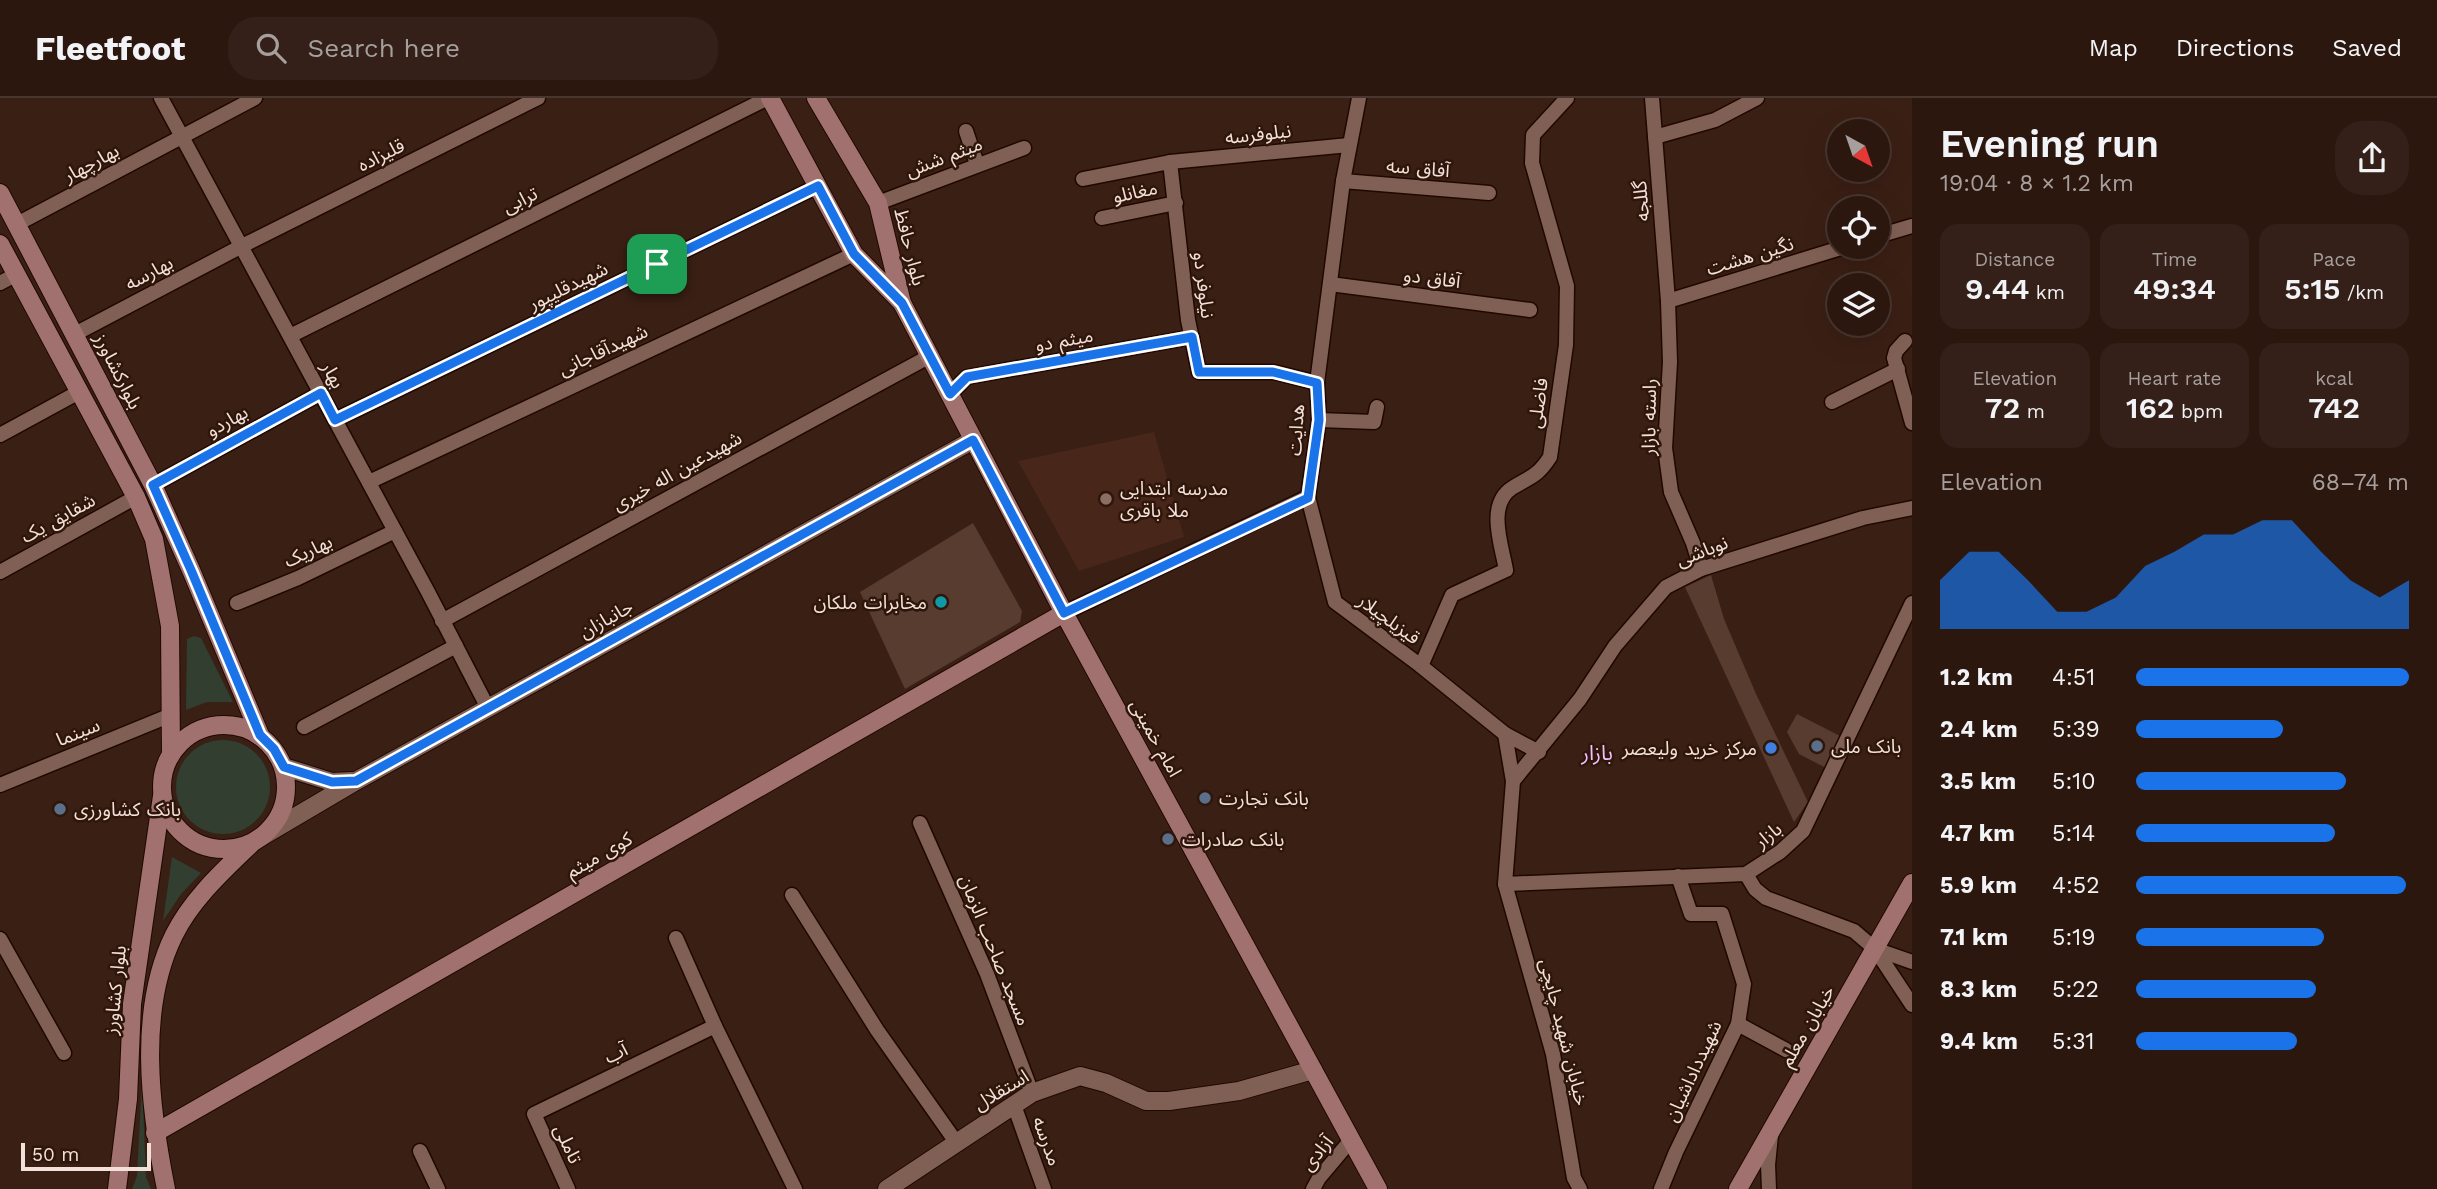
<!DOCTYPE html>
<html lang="en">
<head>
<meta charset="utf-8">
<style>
	body { margin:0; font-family:"Work Sans","Noto Sans Arabic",sans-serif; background:#342018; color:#f1f3f6; height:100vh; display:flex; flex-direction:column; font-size:26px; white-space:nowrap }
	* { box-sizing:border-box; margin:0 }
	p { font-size:23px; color:#a69f9e }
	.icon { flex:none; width:38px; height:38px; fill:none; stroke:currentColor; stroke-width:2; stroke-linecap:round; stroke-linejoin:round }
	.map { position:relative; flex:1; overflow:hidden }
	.drawer { display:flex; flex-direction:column; background:#2c170f; width:525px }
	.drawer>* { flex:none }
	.needle { width:46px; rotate:140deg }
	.buttons { position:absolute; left:1827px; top:21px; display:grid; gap:14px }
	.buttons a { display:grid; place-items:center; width:63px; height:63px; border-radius:50%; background:#2c170f; box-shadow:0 7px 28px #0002,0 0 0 2px #48362f; font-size:35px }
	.scale { position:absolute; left:21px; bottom:18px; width:130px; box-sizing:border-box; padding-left:7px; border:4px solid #f3e0d9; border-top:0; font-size:19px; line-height:24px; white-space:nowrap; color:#f3e0d9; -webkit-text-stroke:5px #2f160b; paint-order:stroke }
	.pin { position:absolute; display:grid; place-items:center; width:60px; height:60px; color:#fff; margin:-30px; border-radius:14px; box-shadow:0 4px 10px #0006 }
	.round { display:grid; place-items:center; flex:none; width:74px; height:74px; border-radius:28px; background:#342018 }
	.headline { display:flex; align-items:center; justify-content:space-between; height:119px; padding:0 28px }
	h1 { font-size:38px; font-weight:600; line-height:52px }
	.metrics { display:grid; grid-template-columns:repeat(3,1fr); gap:10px; height:119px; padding:7px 28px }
	.metrics div { display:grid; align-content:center; border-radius:18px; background:#342018; text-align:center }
	.metrics b { font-size:30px; font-weight:600 }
	.metrics small { font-size:19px; font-weight:400 }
	.metrics p { font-size:19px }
	.chart { height:196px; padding:14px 28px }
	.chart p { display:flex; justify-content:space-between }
	.chart svg { width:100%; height:126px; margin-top:7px; fill:#1a73e8; opacity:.7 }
	ul { padding:0 28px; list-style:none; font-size:23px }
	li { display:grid; grid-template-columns:112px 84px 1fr; align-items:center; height:52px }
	li i { height:18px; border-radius:9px; background:#1a73e8 }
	header { display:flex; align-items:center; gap:42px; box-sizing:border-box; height:98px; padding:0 35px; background:#2c170f; border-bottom:2px solid #48362f }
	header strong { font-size:33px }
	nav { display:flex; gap:38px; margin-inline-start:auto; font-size:24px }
	.search { width:490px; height:63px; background:#342018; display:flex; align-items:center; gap:18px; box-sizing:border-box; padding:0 24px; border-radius:28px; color:#a69f9e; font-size:26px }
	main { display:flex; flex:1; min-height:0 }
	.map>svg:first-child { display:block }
</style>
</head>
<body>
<header>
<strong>Fleetfoot</strong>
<div class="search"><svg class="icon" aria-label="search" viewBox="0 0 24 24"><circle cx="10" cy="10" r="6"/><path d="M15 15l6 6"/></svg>Search here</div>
<nav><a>Map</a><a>Directions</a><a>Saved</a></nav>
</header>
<main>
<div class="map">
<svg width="1912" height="1091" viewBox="0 0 1912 1091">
	<rect width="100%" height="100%" fill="#3a1f14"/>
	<!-- built -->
	<polygon fill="#482619" points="1154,334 1184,439 1079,473 1018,363"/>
	<!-- green -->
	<g fill="#313e30">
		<polygon points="194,538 201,540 233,604 207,604 186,612 187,541"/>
		<circle cx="223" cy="689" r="47"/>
		<polygon points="172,759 201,775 181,796 163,823"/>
		<polygon points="142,983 146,1079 151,1091 132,1091 137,1078"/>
	</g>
	<!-- building -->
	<g fill="#583c2f">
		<polygon points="973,425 1022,513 1020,524 905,591 860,494"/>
		<polygon points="1711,477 1724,521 1756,596 1808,704 1794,724 1685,489"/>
		<polygon points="1797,616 1844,640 1828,671 1799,656 1787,634"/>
	</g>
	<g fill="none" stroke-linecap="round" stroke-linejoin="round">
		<!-- minor casing -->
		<g stroke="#200801" stroke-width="17">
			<g id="minor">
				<polyline points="161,0 428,494 488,610"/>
				<polyline points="1652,0 1668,203 1670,264 1665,350 1671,394 1693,445 1701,471"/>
				<polyline points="966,33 977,66"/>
				<polyline points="1655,39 1715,22 1757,0"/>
				<polyline points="1170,64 1188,222 1199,274 1274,274 1317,285"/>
				<polyline points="1083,81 1170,64 1349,47"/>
				<polyline points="1343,83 1489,95"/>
				<polyline points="878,105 1024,50"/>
				<polyline points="1102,120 1176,105"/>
				<polyline points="17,126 255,0"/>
				<polyline points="1878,138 1912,128"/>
				<polyline points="0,185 17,176"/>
				<polyline points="1330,186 1530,212"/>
				<polyline points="1668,203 1844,149"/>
				<polyline points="75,236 242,148 538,0"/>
				<polyline points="290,238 768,0"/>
				<polyline points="1905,243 1896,253 1894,260 1912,325"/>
				<polyline points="950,296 967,279 1192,239"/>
				<polyline points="1832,304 1898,271"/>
				<polyline points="335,322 818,88"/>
				<polyline points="1319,322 1374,324 1377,309"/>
				<polyline points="0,337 79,294"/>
				<polyline points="369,384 854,156"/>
				<polyline points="153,387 321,295"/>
				<polyline points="1308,399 1335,504 1421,568 1505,636"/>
				<polyline points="0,474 136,399"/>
				<polyline points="237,505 298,480 395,433"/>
				<polyline points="1064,515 1308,399 1319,322 1317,285 1343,83 1359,0"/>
				<polyline points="442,523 930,258"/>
				<path d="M1421,568L1452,497L1506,472C1502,448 1486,407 1512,390C1531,378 1537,379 1550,359L1566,247L1567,188L1532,65L1533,37L1567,0"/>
				<polyline points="304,629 456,548"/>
				<polyline points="1539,654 1505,636 1513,683 1505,786 1553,956 1574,1080 1580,1091"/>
				<polyline points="1513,683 1580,601 1615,548 1666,489 1701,471 1863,420 1912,410"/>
				<polyline points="0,687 171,617"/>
				<polyline points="920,725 987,876 1032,995"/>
				<polyline points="1746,776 1755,791 1766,800 1854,833 1875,851 1912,907"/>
				<polyline points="1505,786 1746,776 1780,754 1803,733 1912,505"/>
				<polyline points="792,797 877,932 956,1044"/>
				<polyline points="676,840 715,928"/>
				<polyline points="0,841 64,955"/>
				<polyline points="1875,851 1912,864"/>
				<polyline points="1738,926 1786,952"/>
				<polyline points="1014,1007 1044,1091"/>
				<polyline points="420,1053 438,1091"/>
				<polyline points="568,1091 534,1016 715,928 795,1091"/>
				<polyline points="1313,1091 1319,1080 1351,1042"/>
				<polyline points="1661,1091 1676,1054 1738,926 1744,886 1722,816 1691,816 1678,778"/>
				<polyline points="1769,1091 1768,1067 1771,1037"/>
			</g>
		</g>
		<!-- tertiary casing -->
		<g stroke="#200801" stroke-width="20">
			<g id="tertiary">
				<polyline points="284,669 332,684 352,683"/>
				<polyline points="261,739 356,683 973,342"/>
				<polyline points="887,1091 1032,995 1080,978 1106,985 1146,1003 1169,1003 1239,993 1313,972"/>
			</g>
		</g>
		<!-- secondary casing -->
		<g stroke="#200801" stroke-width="20">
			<g id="secondary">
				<polyline points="770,0 854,156 902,205"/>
				<polyline points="816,0 878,105 902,205 1064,515 1378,1091"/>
				<polyline points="0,95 153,387 191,472 260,637"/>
				<polyline points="0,146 136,399 154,441 170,528 171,656"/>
				<circle cx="224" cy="689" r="62"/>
				<polyline points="155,1035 1064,515"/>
				<polyline points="117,1091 128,1001 132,906 162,698"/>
				<path d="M166,1091C150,1012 137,912 174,837C192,801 223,773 251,746"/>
				<polyline points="1738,1091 1912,785"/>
			</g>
		</g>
		<!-- minor -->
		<use href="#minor" stroke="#806054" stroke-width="14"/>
		<!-- tertiary -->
		<use href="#tertiary" stroke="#806054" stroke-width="18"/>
		<!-- secondary -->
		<use href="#secondary" stroke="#a0716e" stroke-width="18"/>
	</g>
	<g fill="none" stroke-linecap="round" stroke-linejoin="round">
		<!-- route casing -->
		<g stroke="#fff" stroke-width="14">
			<polygon id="route" points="818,88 854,156 902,205 950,296 967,279 1192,239 1199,274 1273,274 1317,285 1319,322 1308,400 1064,515 973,342 356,683 332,684 284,669 274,651 260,637 191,472 153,387 321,295 335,322"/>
		</g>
		<!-- route -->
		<use href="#route" stroke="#1a73e8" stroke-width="9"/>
	</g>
	<!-- markers -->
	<circle fill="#8d6e63" stroke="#2f160b" stroke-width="2.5" cx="1106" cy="401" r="7"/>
	<circle fill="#0f9aa8" stroke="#2f160b" stroke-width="2.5" cx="941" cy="504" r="7"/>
	<g fill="#5c6f8a" stroke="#2f160b" stroke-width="2.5">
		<circle cx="1817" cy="648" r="7"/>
		<circle cx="1205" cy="700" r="7"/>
		<circle cx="60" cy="711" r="7"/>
		<circle cx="1168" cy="741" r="7"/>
	</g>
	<circle fill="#3f7fe0" stroke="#2f160b" stroke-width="2.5" cx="1771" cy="650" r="7"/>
	<g text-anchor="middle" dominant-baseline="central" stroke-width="5" stroke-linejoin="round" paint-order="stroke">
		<!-- street labels -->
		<g font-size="19" fill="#f3e0d9" stroke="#2f160b">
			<text transform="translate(1258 36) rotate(-6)">نیلوفرسه</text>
			<text transform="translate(381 57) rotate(-27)">قلیزاده</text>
			<text transform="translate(944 59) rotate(-21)">میثم شش</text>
			<text transform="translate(91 65) rotate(-28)">بهارچهار</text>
			<text transform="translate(1418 70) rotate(5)">آفاق سه</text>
			<text transform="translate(1135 94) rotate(-12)">مغانلو</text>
			<text transform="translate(520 102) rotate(-26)">ترابی</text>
			<text transform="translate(1641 103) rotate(-95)">گللجه</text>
			<text transform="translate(910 149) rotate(76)">بلوار حافظ</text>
			<text transform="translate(1750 158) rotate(-17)">نگین هشت</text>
			<text transform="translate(149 175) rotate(-28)">بهارسه</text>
			<text transform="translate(1432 180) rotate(7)">آفاق دو</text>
			<text transform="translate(1204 187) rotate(83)">نیلوفر دو</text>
			<text transform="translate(568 188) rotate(-26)">شهیدقلیپور</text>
			<text transform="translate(1064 242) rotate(-10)">میثم دو</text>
			<text transform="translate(603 252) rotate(-25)">شهیدآقاجانی</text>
			<text transform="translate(118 273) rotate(63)">بلوارکشاورز</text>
			<text transform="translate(333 277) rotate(62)">بهار</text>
			<text transform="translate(1538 305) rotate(-82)">فاضلی</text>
			<text transform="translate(1649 319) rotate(-89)">راسته بازار</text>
			<text transform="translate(227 323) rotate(-29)">بهاردو</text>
			<text transform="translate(1296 332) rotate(-86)">هدایت</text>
			<text transform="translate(677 373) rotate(-29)">شهیدعین اله خیری</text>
			<text transform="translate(58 420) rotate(-29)">شقایق یک</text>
			<text transform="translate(308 453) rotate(-25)">بهاریک</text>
			<text transform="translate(1702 453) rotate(-21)">نوباشی</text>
			<text transform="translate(606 521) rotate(-29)">جانبازان</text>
			<text transform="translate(1389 521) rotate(36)">قیزیلچیلار</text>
			<text transform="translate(78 634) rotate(-22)">سینما</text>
			<text transform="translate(1156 640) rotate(61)">امام خمینی</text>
			<text transform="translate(1768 737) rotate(-38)">بازار</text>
			<text transform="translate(599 757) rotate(-30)">کوی میثم</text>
			<text transform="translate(995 852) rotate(68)">مسجد صاحب الزمان</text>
			<text transform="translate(115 892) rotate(-84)">بلوار کشاورز</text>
			<text transform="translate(1807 928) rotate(-60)">خیابان معلم</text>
			<text transform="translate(1564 934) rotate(76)">خیابان شهید چایچی</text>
			<text transform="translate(616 955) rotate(-26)">آب</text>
			<text transform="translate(1693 973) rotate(-65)">شهیدداداشیان</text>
			<text transform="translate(1001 992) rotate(-31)">استقلال</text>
			<text transform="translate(1047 1043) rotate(70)">مدرسه</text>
			<text transform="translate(568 1046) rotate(65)">تاملی</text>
			<text transform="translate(1317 1055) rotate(-51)">آزادی</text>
		</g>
		<!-- poi labels -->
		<g font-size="19" fill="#f3e0d9" stroke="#2f160b" text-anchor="start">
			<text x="1120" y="390">مدرسه ابتدایی<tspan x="1120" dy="22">ملا باقری</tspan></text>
			<text x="927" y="504" text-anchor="end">مخابرات ملکان</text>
			<text x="1831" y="648">بانک ملی</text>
			<text x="1757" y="650" text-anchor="end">مرکز خرید ولیعصر</text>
			<text x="1219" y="700">بانک تجارت</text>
			<text x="74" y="711">بانک کشاورزی</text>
			<text x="1182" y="741">بانک صادرات</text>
		</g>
		<!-- neighbourhood labels -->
		<g font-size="21" fill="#f1bffe" stroke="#2f160b">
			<text x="1597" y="654">بازار</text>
		</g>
	</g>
</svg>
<div class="buttons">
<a><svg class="needle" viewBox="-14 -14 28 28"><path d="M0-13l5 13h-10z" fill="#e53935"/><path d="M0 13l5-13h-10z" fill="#a69f9e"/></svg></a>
<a><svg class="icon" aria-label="locate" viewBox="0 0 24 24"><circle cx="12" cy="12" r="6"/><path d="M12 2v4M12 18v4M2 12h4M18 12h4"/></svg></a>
<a><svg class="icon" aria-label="layers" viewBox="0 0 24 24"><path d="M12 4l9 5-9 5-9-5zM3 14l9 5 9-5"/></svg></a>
</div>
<div class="scale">50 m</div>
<div class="pin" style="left:657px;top:166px;background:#1e9e55"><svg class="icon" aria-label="arrive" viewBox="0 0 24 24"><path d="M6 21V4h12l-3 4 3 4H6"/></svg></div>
</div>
<section class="drawer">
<div class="headline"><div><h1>Evening run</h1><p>19:04 · 8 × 1.2 km</p></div><a class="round"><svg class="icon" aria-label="share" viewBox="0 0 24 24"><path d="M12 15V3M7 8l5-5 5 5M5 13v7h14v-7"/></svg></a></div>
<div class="metrics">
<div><p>Distance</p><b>9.44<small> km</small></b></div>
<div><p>Time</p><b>49:34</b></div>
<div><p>Pace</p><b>5:15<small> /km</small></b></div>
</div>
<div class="metrics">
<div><p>Elevation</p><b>72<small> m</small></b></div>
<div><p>Heart rate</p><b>162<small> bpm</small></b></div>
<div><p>kcal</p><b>742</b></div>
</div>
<div class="chart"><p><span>Elevation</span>68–74 m</p>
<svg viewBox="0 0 160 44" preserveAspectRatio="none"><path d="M0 44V27L10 17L20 17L30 27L40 38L50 38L60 33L70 22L80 17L90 11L100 11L110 6L120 6L130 17L140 27L150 33L160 27V44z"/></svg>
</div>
<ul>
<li><b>1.2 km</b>4:51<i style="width:100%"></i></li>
<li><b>2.4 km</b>5:39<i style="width:54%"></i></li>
<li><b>3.5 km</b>5:10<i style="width:77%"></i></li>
<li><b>4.7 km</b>5:14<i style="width:73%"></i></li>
<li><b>5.9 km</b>4:52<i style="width:99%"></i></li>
<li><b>7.1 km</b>5:19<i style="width:69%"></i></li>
<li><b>8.3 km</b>5:22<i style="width:66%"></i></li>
<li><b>9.4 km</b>5:31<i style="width:59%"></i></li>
</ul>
</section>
</main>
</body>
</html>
